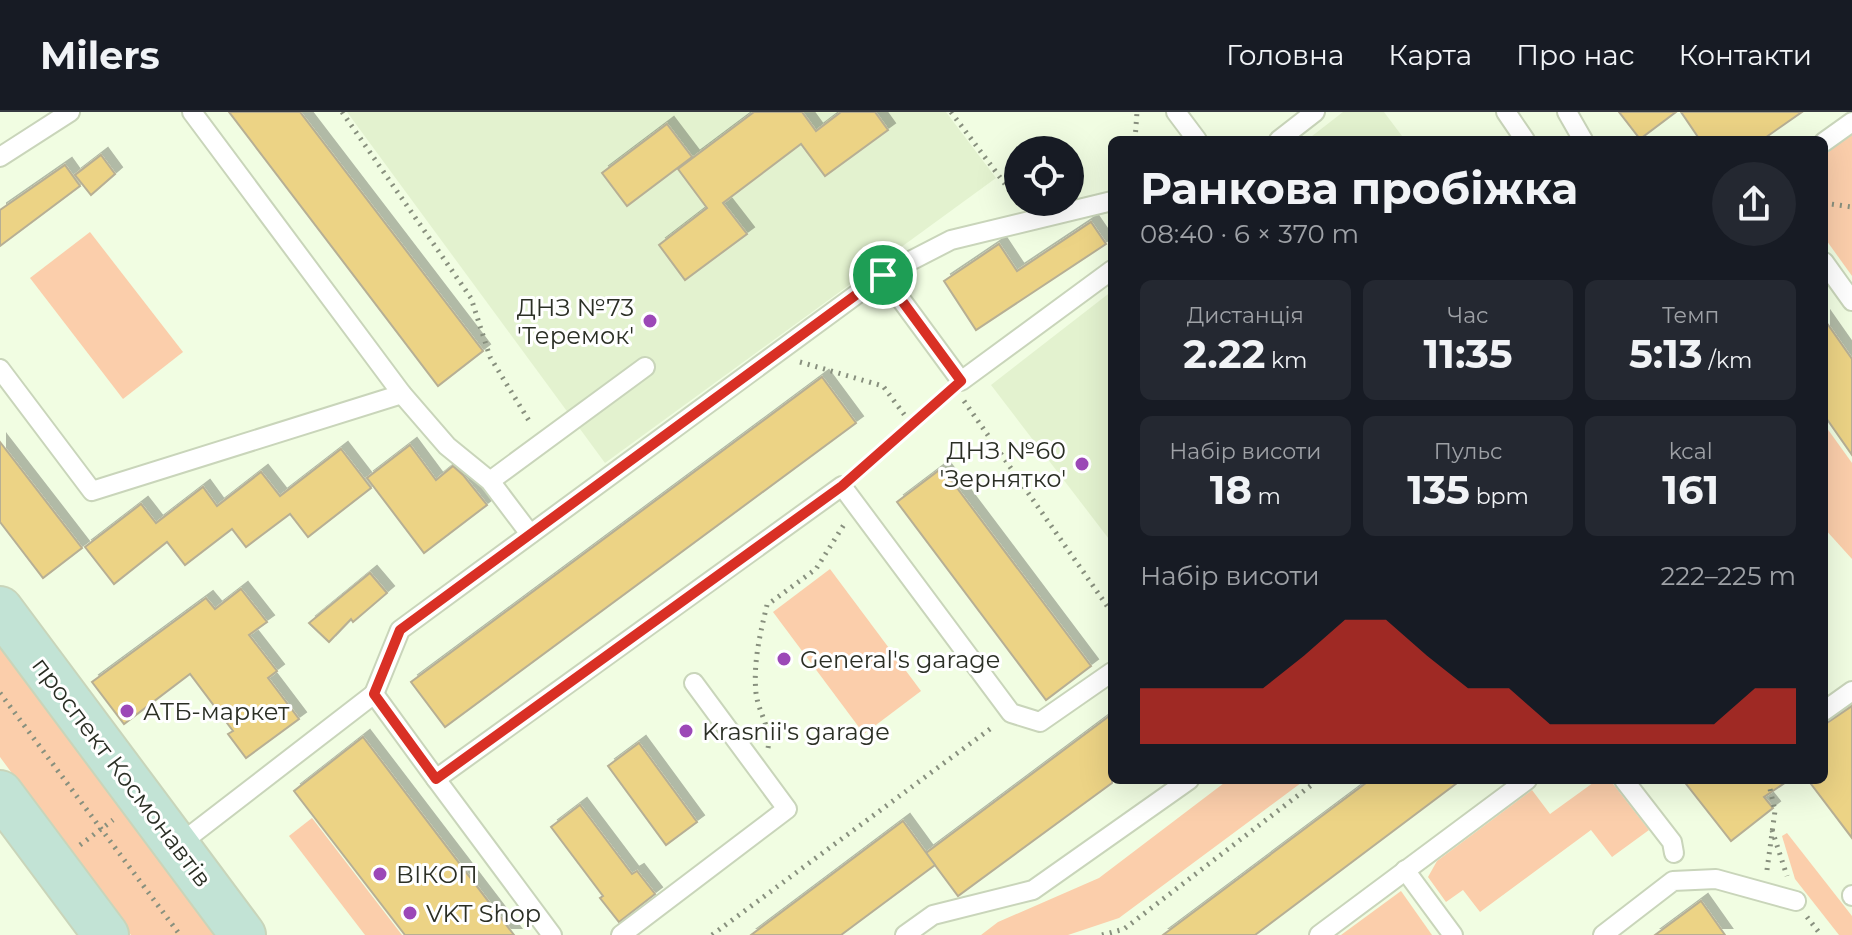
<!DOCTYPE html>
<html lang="uk">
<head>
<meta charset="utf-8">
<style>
	body { margin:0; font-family:Montserrat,sans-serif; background:#242831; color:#f1f3f6; height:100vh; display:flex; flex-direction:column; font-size:30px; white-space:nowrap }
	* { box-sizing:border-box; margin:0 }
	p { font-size:26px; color:#9ea1a6 }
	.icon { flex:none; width:44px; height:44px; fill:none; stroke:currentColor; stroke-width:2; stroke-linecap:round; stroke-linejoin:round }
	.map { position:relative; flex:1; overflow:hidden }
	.side { position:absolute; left:1108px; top:24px; width:720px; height:648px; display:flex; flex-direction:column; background:#171b24; border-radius:12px; box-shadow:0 8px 32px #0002 }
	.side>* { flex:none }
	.tools { position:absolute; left:1004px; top:24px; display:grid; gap:16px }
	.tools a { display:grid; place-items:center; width:80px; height:80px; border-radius:50%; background:#171b24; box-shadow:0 8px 32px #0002; font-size:40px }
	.pin { position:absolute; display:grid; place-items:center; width:68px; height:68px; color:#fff; margin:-34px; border:4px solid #fff; border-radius:50%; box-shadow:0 2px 8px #0007 }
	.round { display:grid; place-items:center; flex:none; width:84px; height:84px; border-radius:42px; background:#242831 }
	.summary { display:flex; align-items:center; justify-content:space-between; height:136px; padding:0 32px }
	h1 { font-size:44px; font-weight:700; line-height:60px }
	.stats { display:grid; grid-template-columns:repeat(3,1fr); gap:12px; height:136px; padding:8px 32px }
	.stats div { display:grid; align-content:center; border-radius:12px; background:#242831; text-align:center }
	.stats b { font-size:40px; font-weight:700 }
	.stats small { font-size:22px; font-weight:400 }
	.stats p { font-size:22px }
	.chart { height:224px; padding:16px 32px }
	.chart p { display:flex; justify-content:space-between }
	.chart svg { width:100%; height:144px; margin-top:8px; fill:#d93025; opacity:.7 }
	header { display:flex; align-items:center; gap:48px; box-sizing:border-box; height:112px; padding:0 40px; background:#171b24; border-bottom:2px solid #363941 }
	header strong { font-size:38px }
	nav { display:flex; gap:44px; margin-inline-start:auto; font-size:28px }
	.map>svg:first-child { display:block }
</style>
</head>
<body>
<header>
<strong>Milers</strong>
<nav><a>Головна</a><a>Карта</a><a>Про нас</a><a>Контакти</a></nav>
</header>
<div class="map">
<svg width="1852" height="823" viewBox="0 0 1852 823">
	<defs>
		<filter id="shadow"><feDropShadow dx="7" dy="-7" stdDeviation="0" flood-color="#0004"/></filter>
	</defs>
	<rect width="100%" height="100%" fill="#f1fde2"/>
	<!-- built -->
	<g fill="#e3f2cf">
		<polygon points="347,0 946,0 996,66 605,351"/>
		<polygon points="1343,0 1384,0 1405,28 1307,28"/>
		<polygon points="1112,179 1112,431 991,273"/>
	</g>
	<!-- green -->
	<g fill="#fbceab">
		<polygon points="1852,23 1852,164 1824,125 1824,42"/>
		<polygon points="90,120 183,240 123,287 30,166"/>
		<polygon points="1824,312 1852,351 1852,447 1824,416"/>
		<polygon points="830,457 921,579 864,622 773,500"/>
		<polygon points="0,517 227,823 131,823 0,645"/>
		<polygon points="1228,668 1305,668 1119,806 1068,823 981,823 998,810 1099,766"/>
		<polygon points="1597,668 1610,668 1649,718 1612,745 1591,718 1480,800 1463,778 1446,790 1428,765 1437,749 1532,678 1550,702"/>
		<polygon points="312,706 402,823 365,823 289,724"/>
		<polygon points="1787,721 1852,804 1852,823 1839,823 1795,767 1782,724"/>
		<polygon points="1401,779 1432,823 1341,823"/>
	</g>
	<!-- building -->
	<g fill="#ecd385" stroke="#b7af94" stroke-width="2" filter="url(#shadow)">
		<polygon points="229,0 300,0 483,239 438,274"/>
		<polygon points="754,0 802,0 816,19 841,0 875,0 888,18 825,64 801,32 723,91 747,122 685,168 659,133 707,96 678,57"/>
		<polygon points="1619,0 1676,0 1640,27"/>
		<polygon points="1681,0 1802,0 1762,28 1700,28"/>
		<polygon points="667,12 692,45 627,94 602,61"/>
		<polygon points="101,43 115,62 91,83 75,63"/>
		<polygon points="65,53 80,74 0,134 0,98"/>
		<polygon points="1091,110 1106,132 976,218 944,169 999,132 1017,159"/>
		<polygon points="1824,207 1852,247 1852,343 1824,303"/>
		<polygon points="822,265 856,311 445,615 411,570"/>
		<polygon points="0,330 82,436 43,466 0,410"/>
		<polygon points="410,333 436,368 453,354 463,363 487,393 424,441 367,366"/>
		<polygon points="341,337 371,376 308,425 290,402 246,435 232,417 185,453 167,430 114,472 85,435 141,392 156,411 203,375 217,394 261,360 280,384"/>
		<polygon points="942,356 1091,554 1046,588 897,390"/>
		<polygon points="370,461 387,481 353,510 351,507 329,530 309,511"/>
		<polygon points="241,477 267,510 249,523 277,559 268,566 299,607 246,646 228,622 233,619 190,562 124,612 92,570 206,486 215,497"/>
		<polygon points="1852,594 1852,726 1808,668 1824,668 1824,613"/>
		<polygon points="1112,602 1112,671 958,784 926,741"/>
		<polygon points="363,625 514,823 405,823 294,679"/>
		<polygon points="639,631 697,710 666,733 608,654"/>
		<polygon points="1370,668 1461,668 1255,823 1163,823"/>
		<polygon points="1683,668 1789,668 1764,685 1773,696 1731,729"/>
		<polygon points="580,693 632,762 637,759 655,782 619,810 600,786 603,784 551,715"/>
		<polygon points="903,709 935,753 841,823 751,823"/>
		<polygon points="1701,789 1725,823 1655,823"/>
	</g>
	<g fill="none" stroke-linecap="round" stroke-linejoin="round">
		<!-- lane casing -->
		<g stroke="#c9d5ba" stroke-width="22">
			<g id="lane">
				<polyline points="192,0 402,282 447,334 490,369 530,422"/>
				<polyline points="1176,0 1197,28"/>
				<polyline points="1506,0 1525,28"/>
				<polyline points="1567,0 1583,28"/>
				<polyline points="1279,28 1315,0"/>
				<polyline points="1824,30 1852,10"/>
				<polyline points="0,45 70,0"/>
				<polyline points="1824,150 1852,189"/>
				<polyline points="883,163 961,269 1112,158"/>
				<polyline points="0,257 92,379 402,282"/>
				<polyline points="490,369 645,255"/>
				<polyline points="374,582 400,518 883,163 951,128 1112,89"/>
				<polyline points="1824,599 1852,579"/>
				<polyline points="436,667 552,823"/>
				<polyline points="1624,668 1672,730 1674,741"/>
				<polyline points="177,734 374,582 436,667 842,374 1011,601 1040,610 1112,560"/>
				<polyline points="1405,758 1453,823"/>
				<polyline points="1852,783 1852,784"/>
				<polyline points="621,823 787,697 694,571"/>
				<polyline points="905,823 933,803 1033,778 1189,668"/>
				<polyline points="1319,823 1527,668"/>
				<polyline points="1603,823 1673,769 1716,767 1796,789"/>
			</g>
		</g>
		<!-- secondary casing -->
		<g stroke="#c9d5ba" stroke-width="48">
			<g id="secondary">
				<polyline points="0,497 243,823"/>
				<polyline points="0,681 106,823"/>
			</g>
		</g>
		<!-- path -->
		<g stroke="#88907e" stroke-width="5" stroke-dasharray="2 6" stroke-linecap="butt">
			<polyline points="342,0 471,186 490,245 531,312"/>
			<polyline points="951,0 1017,88"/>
			<polyline points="1135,28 1137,0"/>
			<polyline points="1824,91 1852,95"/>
			<polyline points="800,250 883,274 912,313"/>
			<polyline points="964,289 1112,501"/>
			<polyline points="857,361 945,283"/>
			<polyline points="0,581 180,823"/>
			<path d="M768,636C772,617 758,600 756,581C753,551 760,522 767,493L816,457L845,411"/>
			<polyline points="1772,718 1787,764"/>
			<polyline points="80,733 113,708"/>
			<polyline points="1767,758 1775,699 1768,668"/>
			<polyline points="1807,805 1821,823"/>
			<polyline points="712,823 994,614"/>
			<polyline points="1102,823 1124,817 1318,668"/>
		</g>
		<!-- lane -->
		<use href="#lane" stroke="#fff" stroke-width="18"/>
		<!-- secondary -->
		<use href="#secondary" stroke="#c2e3d5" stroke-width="44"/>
	</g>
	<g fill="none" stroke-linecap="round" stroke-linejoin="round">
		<!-- route casing -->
		<g stroke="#fff" stroke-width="16">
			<polygon id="route" points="883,163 961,269 842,374 436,667 374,582 400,518"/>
		</g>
		<!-- route -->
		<use href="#route" stroke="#d93025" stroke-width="10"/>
	</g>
	<!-- markers -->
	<g fill="#9c48b7" stroke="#fff" stroke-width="3">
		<circle cx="650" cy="209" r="8"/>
		<circle cx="1082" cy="352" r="8"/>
		<circle cx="784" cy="547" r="8"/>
		<circle cx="127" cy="599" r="8"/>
		<circle cx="686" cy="619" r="8"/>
		<circle cx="380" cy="762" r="8"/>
		<circle cx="410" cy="801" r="8"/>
	</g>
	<g text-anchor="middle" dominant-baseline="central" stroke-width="6" stroke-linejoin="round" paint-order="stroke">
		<!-- poi labels -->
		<g font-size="24" fill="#2b2f25" stroke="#fff" text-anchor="start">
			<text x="634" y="195" text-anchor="end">ДНЗ №73<tspan x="634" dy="28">'Теремок'</tspan></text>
			<text x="1066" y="338" text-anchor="end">ДНЗ №60<tspan x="1066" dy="28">'Зернятко'</tspan></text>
			<text x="800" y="547">General's garage</text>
			<text x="143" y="599">АТБ-маркет</text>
			<text x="702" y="619">Krasnii's garage</text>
			<text x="396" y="762">ВІКОП</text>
			<text x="426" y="801">VKT Shop</text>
		</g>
		<!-- street labels -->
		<g font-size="24" fill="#2b2f25" stroke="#fff">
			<text transform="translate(122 660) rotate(53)">проспект Космонавтів</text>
		</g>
	</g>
</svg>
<div class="tools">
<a><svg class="icon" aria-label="locate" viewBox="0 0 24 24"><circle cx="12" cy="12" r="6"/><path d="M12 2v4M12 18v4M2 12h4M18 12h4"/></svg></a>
</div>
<div class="pin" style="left:883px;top:163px;background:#1e9e55"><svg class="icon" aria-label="arrive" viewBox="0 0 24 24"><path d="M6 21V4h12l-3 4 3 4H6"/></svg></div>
<section class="side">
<div class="summary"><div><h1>Ранкова пробіжка</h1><p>08:40 · 6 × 370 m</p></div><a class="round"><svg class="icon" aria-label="share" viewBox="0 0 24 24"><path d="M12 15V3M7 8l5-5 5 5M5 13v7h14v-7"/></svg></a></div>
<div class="stats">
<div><p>Дистанція</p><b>2.22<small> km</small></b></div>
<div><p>Час</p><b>11:35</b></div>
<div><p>Темп</p><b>5:13<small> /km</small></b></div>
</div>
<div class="stats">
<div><p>Набір висоти</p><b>18<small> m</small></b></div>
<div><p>Пульс</p><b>135<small> bpm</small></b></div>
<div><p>kcal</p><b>161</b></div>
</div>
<div class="chart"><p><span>Набір висоти</span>222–225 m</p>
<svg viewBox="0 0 160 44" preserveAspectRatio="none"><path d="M0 44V27L10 27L20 27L30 27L40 17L50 6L60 6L70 17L80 27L90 27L100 38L110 38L120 38L130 38L140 38L150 27L160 27V44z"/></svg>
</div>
</section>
</div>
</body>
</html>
